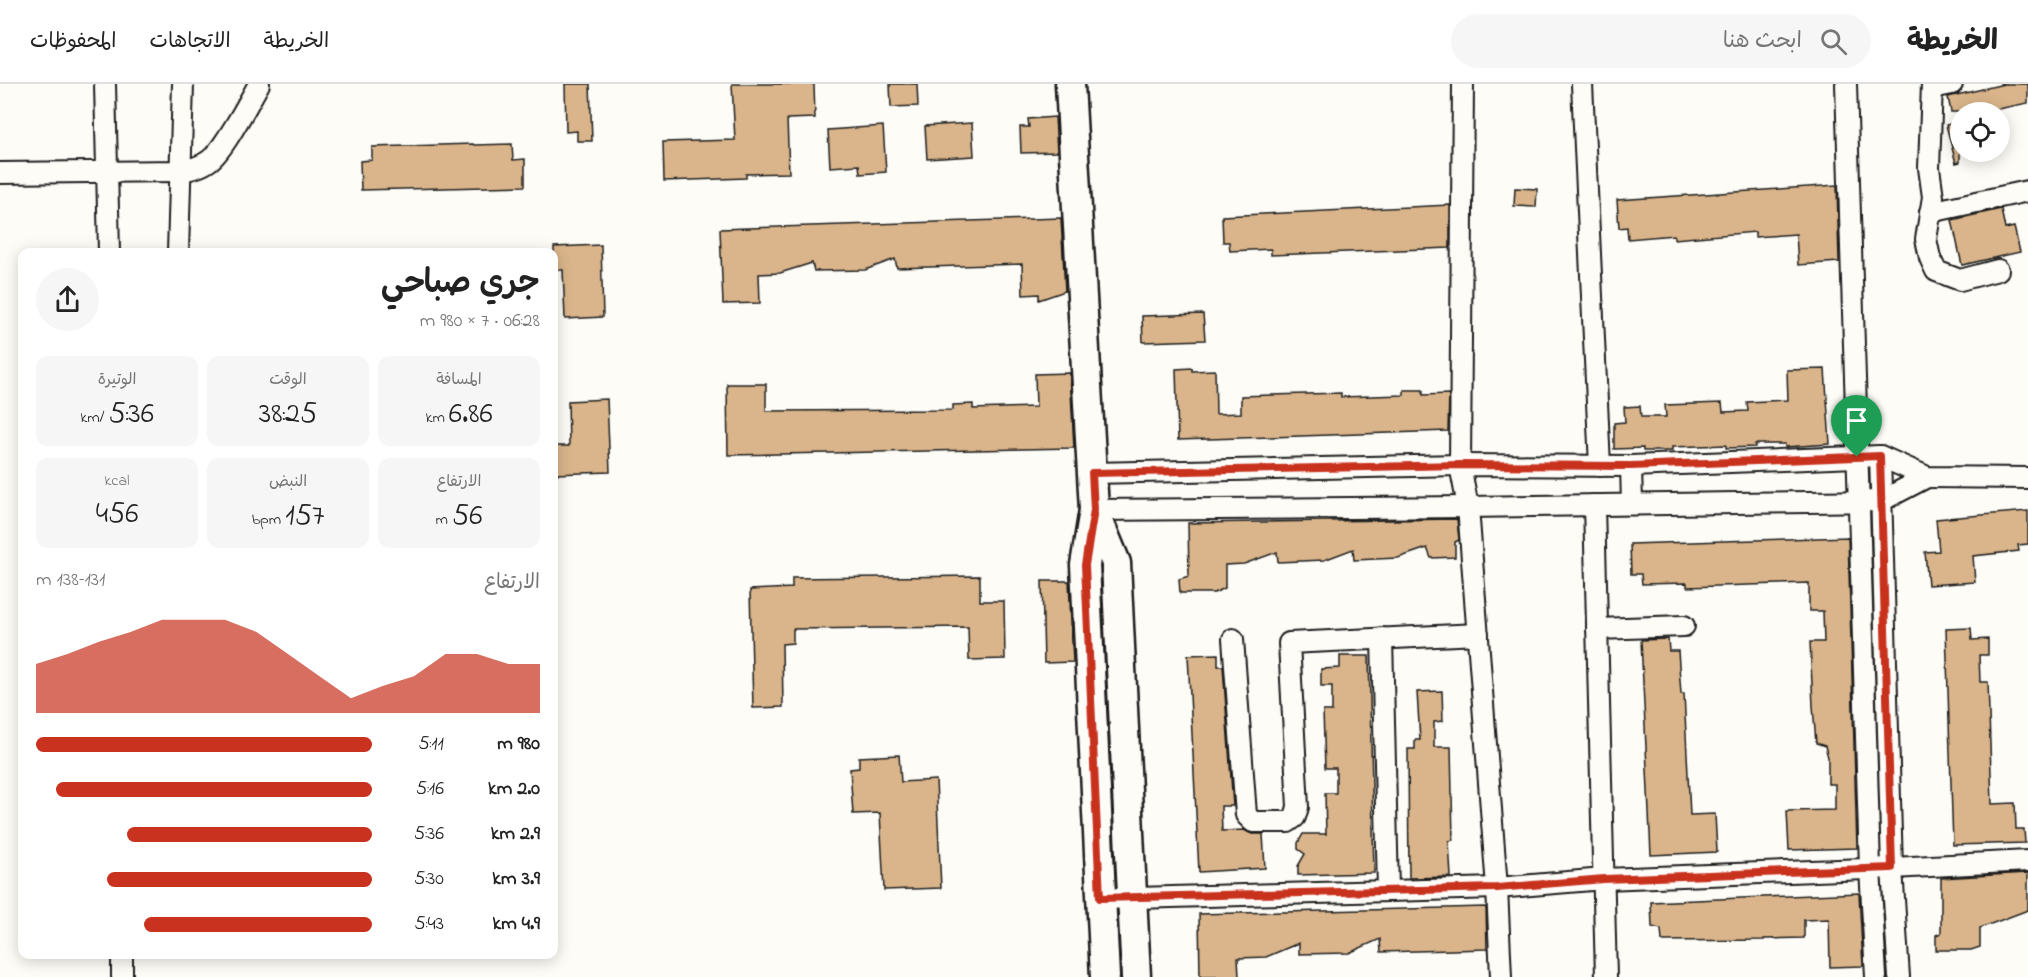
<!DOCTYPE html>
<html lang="ar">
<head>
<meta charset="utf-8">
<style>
	body { margin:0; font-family:"Indie Flower","Playpen Sans Arabic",sans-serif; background:#f6f6f6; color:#222; direction:rtl; height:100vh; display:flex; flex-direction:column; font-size:22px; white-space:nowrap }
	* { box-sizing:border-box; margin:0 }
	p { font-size:20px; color:#767676 }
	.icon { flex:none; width:33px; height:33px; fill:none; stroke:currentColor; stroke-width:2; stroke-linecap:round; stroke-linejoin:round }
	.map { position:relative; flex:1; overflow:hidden; direction:ltr }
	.details { position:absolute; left:18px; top:164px; width:540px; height:711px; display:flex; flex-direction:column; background:#fff; border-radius:12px; box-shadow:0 3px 15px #0003; direction:rtl }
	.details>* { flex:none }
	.fabs { position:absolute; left:1950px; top:18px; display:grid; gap:12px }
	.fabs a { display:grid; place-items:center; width:60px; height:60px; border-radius:50%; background:#fff; box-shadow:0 3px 15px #0003; font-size:30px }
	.pin { position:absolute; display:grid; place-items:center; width:51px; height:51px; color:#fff; margin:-62px -26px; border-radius:50% 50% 50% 0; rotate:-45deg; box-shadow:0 0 6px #0007 }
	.pin .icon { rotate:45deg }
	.round { display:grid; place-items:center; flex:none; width:63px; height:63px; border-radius:32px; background:#f6f6f6 }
	.overview { display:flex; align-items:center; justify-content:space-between; height:102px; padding:0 18px }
	h1 { font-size:33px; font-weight:600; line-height:45px }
	.metrics { display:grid; grid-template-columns:repeat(3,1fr); gap:9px; height:102px; padding:6px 18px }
	.metrics div { display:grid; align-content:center; border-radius:12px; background:#f6f6f6; text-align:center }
	.metrics b { font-size:30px; font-weight:600 }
	.metrics small { font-size:16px; font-weight:400 }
	.metrics p { font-size:16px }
	.chart { height:168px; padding:12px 18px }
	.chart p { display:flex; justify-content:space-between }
	.chart svg { width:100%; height:108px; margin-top:6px; fill:#c8321e; opacity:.7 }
	ul { padding:0 18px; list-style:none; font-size:20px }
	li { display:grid; grid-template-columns:96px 72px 1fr; align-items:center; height:45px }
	li i { height:15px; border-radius:8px; background:#c8321e }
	header { display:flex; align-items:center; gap:36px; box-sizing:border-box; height:84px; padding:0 30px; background:#fff; border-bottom:2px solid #e0e0e0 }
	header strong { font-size:28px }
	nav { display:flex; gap:33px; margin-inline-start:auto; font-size:21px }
	.search { width:420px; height:54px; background:#f6f6f6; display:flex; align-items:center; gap:15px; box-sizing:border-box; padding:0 21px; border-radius:33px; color:#767676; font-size:22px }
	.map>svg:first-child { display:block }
</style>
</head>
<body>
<header>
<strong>الخريطة</strong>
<div class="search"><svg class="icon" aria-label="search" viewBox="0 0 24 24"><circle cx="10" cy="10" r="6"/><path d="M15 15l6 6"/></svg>ابحث هنا</div>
<nav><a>الخريطة</a><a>الاتجاهات</a><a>المحفوظات</a></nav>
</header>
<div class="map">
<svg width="2028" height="893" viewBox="0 0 2028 893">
	<rect width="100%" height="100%" fill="#fdfcf7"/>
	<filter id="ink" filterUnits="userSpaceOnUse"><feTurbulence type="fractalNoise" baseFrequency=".0167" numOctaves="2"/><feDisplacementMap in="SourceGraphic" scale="12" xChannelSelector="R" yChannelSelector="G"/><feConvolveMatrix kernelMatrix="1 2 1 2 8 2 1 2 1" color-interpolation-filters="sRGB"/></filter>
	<g filter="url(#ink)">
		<!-- building -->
		<g fill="#dab58b" stroke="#1c1c1c" stroke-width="1.5">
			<polygon points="565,0 590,0 592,57 577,57 577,47 566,48"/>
			<polygon points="732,0 814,0 815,34 787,35 789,89 746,90 746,94 664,97 663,58 735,56"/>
			<polygon points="890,0 917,0 918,22 891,23"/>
			<polygon points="2004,0 2028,0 2028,19 1983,28 1951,28 1948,13"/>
			<polygon points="1055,33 1057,68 1021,69 1020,43 1029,43 1028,35"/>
			<polygon points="1960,38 1960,78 1956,79 1946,41"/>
			<polygon points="972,39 974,72 927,75 925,42"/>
			<polygon points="883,42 886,88 860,90 859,81 830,83 828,46"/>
			<polygon points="473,60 474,61 512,60 513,76 525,75 525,102 361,106 360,77 372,76 372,63"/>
			<polygon points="1837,101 1839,178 1798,181 1796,150 1755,153 1755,148 1674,155 1674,151 1628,155 1627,143 1619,144 1617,116"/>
			<polygon points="1515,104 1537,105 1536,123 1514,122"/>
			<polygon points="1450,121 1450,164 1271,171 1271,165 1230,167 1229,158 1223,158 1222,132"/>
			<polygon points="2001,125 2005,145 2014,143 2020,168 1962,181 1952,136"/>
			<polygon points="1061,134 1065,207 1039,216 1039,210 1023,211 1022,180 897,184 895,175 865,186 814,187 812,179 780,189 759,190 760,219 723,220 720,145"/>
			<polygon points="601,161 603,233 565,235 563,186 554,186 554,163"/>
			<polygon points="1203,230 1205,256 1143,258 1142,232"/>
			<polygon points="1192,284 1192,287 1215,286 1216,330 1241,329 1241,312 1341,309 1341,313 1404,311 1404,306 1423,306 1423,311 1449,310 1448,347 1178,356 1176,285"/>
			<polygon points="1825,285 1830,360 1785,363 1785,360 1755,360 1755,363 1726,364 1726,361 1672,363 1672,367 1643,367 1643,364 1614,365 1614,339 1625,338 1624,323 1640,322 1641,333 1666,333 1665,321 1722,319 1723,328 1748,327 1747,318 1788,316 1787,286"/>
			<polygon points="1070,289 1074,364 728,371 727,300 766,300 766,327 953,326 953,321 973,320 973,325 1036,323 1035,290"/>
			<polygon points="607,315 610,388 554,390 554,362 569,362 568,317"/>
			<polygon points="2028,427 2028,460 2018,461 2019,467 1973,472 1975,498 1928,501 1925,468 1939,467 1936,435"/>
			<polygon points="1457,435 1459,456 1455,458 1455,473 1431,474 1427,464 1398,474 1354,476 1353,465 1324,476 1278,478 1277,468 1244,480 1225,481 1225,504 1214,509 1180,509 1179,495 1189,492 1188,439"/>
			<polygon points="1848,453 1857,764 1789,766 1787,727 1835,726 1835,700 1828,700 1828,673 1825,662 1816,659 1813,622 1810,558 1824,558 1823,527 1809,527 1809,499 1687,503 1687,499 1642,500 1641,490 1631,490 1630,460"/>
			<polygon points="980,492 980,517 1004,517 1005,575 969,576 968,543 793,545 793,559 782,560 783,623 753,624 750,506 792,504 792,494"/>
			<polygon points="1042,497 1069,497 1073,578 1044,579"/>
			<polygon points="1971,544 1972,556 1988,555 1988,571 1979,571 1980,598 1988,598 1992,720 2015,719 2016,745 2024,745 2025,759 1953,761 1946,545"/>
			<polygon points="1668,555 1669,567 1678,567 1681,610 1684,610 1690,731 1715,730 1717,768 1651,771 1641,556"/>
			<polygon points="1218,570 1218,582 1223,582 1233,722 1221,722 1222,747 1244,746 1252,750 1263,750 1265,784 1199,788 1188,571"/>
			<polygon points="1340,572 1369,572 1374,789 1298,791 1298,782 1305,770 1298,765 1298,759 1303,750 1326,750 1325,709 1336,709 1336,684 1325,684 1323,627 1332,627 1332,602 1321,602 1321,585 1340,584"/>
			<polygon points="1442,607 1443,637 1434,638 1434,663 1451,663 1453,756 1449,757 1451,793 1409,794 1408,665 1415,665 1415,656 1420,656 1417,608"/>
			<polygon points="899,671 901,698 936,696 941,804 884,806 880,729 853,730 850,685 859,684 859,673"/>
			<polygon points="2028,789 2028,826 1980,844 1980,863 1971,866 1936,866 1936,851 1941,849 1941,794"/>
			<polygon points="1859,809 1863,882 1830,883 1829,835 1804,836 1804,854 1764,855 1764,856 1662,857 1661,845 1652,843 1651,818"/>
			<polygon points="1486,823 1487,865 1381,868 1380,855 1349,869 1299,870 1299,859 1266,873 1238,874 1239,893 1200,893 1199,830"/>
		</g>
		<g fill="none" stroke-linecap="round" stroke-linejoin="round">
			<!-- street casing -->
			<g stroke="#1c1c1c" stroke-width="24">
				<g id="street">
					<polyline points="105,0 109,168"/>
					<polyline points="1463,0 1460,381 1468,423 1497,804 1501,893"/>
					<polyline points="1582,0 1600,382"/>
					<polyline points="1846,0 1870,784 1876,893"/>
					<polyline points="1932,0 1929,84 1933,113 1926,155 1930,174 1936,187 1960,196 1998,186"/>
					<polyline points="1932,4 1952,0"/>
					<path d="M0,89L180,87C191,85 201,83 210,76C225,64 248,19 259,0"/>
					<polyline points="1930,128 2028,107"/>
					<polyline points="178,168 183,0"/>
					<polyline points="1880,372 1892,784 1899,893"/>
					<polyline points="1631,382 1632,420"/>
					<polyline points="1092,389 1460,381 1631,382 1880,372 1927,393 2028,394"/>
					<polyline points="1594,421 1606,893"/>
					<polyline points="1094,426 1468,423 1881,417 1927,393"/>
					<polyline points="1597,545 1684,542"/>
					<polyline points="1382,554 1388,806"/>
					<polyline points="1233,555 1246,731 1253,738 1288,738 1295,733 1298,723 1289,559 1478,550"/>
					<polyline points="1100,815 1497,804 1604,795 1892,784 2028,777"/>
					<polyline points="122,870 122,893"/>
				</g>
			</g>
			<!-- secondary casing -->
			<g stroke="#1c1c1c" stroke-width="33">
				<g id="secondary">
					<polyline points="1070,0 1094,426 1085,481 1105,893"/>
					<polyline points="1094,426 1116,479 1136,893"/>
				</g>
			</g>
			<!-- street -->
			<use href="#street" stroke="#fdfcf7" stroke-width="20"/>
			<!-- secondary -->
			<use href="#secondary" stroke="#fdfcf7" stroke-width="28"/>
		</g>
	</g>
	<g fill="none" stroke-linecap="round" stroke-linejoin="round" filter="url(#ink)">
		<!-- route casing -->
		<g stroke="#fff" stroke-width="12">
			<polygon id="route" points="1880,372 1892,784 1604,795 1497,804 1100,814 1085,481 1094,426 1092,389 1460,381 1631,382"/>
		</g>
		<!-- route -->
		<use href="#route" stroke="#c8321e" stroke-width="8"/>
	</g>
</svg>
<div class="fabs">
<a><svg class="icon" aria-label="locate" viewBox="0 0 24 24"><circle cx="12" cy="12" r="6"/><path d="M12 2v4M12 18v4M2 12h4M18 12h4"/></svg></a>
</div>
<div class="pin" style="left:1857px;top:373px;background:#1e9e55"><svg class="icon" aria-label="arrive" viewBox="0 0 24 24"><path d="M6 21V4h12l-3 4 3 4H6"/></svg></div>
<section class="details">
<div class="overview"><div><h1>جري صباحي</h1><p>06:28 · 7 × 980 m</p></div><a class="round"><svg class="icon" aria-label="share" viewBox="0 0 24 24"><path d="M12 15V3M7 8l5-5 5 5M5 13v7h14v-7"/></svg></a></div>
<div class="metrics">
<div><p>المسافة</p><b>6.86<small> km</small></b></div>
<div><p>الوقت</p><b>38:25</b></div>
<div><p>الوتيرة</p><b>5:36<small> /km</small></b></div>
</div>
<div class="metrics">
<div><p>الارتفاع</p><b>56<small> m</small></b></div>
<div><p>النبض</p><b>157<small> bpm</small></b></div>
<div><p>kcal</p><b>456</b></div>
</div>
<div class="chart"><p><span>الارتفاع</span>131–138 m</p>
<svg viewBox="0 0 160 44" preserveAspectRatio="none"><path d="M0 44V24L10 20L20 15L30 11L40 6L50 6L60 6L70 11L80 20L90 29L100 38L110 33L120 29L130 20L140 20L150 24L160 24V44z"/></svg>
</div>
<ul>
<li><b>980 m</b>5:11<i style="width:100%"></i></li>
<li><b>2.0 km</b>5:16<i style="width:94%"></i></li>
<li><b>2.9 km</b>5:36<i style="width:73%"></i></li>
<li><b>3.9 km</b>5:30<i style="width:79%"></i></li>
<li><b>4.9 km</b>5:43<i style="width:68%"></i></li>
</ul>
</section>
</div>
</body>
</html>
